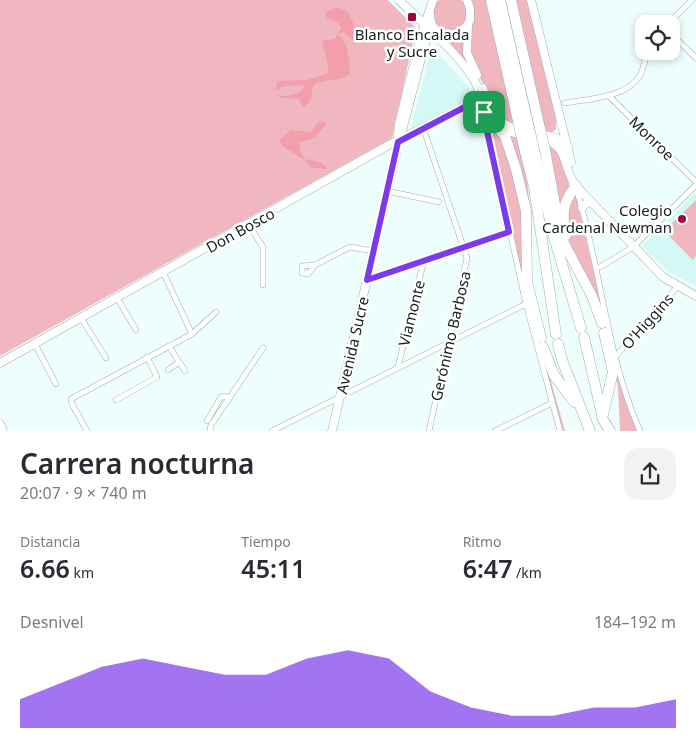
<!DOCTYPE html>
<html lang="es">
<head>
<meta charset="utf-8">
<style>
	body { margin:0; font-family:"Noto Sans",sans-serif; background:#f2f2f3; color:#2b2b33; height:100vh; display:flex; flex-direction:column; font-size:19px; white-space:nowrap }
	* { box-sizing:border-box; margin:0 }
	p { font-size:16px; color:#7c7c81 }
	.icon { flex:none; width:28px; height:28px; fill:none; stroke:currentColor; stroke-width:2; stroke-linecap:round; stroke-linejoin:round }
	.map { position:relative; height:431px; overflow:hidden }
	.details { display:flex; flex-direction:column; background:#fff; flex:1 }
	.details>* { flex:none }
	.fabs { position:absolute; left:635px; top:15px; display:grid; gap:10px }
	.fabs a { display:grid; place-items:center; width:45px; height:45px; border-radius:10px; background:#fff; box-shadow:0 2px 8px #0003; font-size:25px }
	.pin { position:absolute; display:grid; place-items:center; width:42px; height:42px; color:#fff; margin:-21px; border-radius:10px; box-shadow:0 2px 8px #0006 }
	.round { display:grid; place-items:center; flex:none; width:52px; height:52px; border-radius:15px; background:#f2f2f3 }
	.head { display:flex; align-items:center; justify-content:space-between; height:85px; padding:0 20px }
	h1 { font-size:28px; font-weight:600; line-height:38px }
	.figures { display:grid; grid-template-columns:repeat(3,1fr); gap:8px; height:85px; padding:5px 20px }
	.figures div { display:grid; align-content:center }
	.figures b { font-size:25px; font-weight:600 }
	.figures small { font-size:14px; font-weight:400 }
	.figures p { font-size:14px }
	.chart { height:140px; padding:10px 20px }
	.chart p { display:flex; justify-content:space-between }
	.chart svg { width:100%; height:90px; margin-top:5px; fill:#7c3aed; opacity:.7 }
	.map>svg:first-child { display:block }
</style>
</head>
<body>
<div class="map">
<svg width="696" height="431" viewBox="0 0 696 431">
	<rect width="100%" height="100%" fill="#eefefd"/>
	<!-- built -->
	<g fill="#d3f8f6">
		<polygon points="432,47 467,86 472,95 472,100 411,128"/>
		<polygon points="696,192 696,286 669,272 642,246"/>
	</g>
	<!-- green -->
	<g fill="#f1b7bf">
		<polygon points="0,0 388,0 416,28 392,138 0,356"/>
		<path d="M439,0H461C468,6 468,12 467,21L454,32C437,31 423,14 439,0Z"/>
		<polygon points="468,0 488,0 517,127 511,126 490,108 483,84 471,59"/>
		<polygon points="513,0 529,0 556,115 556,129 550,134 546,133"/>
		<polygon points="466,30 463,44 468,65 440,36"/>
		<path d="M495,130L498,132L511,166L523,212L535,325L565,431H563C534,333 512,234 490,134Z"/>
		<polygon points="511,135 519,136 525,160 530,208 509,137"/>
		<path d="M535,140C562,147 567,161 569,188C562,197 561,207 553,215Z"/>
		<polygon points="573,194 576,195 614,361 637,431 620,431 618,388 602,314 573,255 568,236 566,226 570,195"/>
		<polygon points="696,200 696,256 693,260 664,231"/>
	</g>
	<!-- water -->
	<g fill="#f29eac">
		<path d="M336,7L348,12L356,29L365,39L363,43C354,42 349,38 343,32L338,34C341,38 344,41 346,45C347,47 351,71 350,74C338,82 325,78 313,85L311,99L305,107L302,106L299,99L280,98L277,93L280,96L293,95L303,90L304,85L283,86L276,91L277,81L307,80L328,73V64L322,41L335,39L341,28L338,23L327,18L325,13Z"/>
		<polygon points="325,121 326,124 315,138 299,142 300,151 304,159 320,162 327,167 326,169 312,168 306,161 281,145 280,139 291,130 311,132 317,123"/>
	</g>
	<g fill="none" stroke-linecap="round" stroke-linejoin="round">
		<!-- street casing -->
		<g stroke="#96b0af" stroke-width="6">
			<g id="street">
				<polyline points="668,24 692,0"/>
				<polyline points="671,34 696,58"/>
				<polyline points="608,95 696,182"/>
				<path d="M565,103C587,99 625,98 639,77C644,70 644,59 649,51"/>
				<polyline points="485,118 526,304 560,431"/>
				<polyline points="423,127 467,258 429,431"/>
				<path d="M576,188C601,267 606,355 640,431"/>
				<polyline points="387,191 439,202"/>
				<polyline points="249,225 263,247 263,285"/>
				<polyline points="315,265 308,274 302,273 302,266 315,265 350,247 373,251"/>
				<polyline points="600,267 633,247 696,185"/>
				<polyline points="163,272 192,334"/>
				<polyline points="367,280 509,232"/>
				<polyline points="117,298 136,330"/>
				<polyline points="81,318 106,358"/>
				<polyline points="35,344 56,384"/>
				<polyline points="169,346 179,362"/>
				<polyline points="616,356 677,287"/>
				<polyline points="398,367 424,260"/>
				<polyline points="168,370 179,362 185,371"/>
				<polyline points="116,400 157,377 147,357"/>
				<polyline points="207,421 221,397 224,396 229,399"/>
				<polyline points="87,431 72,404 71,399 192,334 216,312"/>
				<polyline points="210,431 211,425 263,348"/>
				<polyline points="272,431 526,304"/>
				<polyline points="495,431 552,403"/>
			</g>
		</g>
		<!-- secondary casing -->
		<g stroke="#96b0af" stroke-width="9">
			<g id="secondary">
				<path d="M399,0C424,25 454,49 473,78C483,92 479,111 492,124C501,131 514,133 525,135"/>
				<polyline points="531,0 571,162"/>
				<path d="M430,14C430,40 460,41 470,20V8L467,0"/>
				<polyline points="468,24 467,53 477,75"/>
				<path d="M483,88C488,106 492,120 511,127"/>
				<polyline points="541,134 557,138 568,147"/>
				<polyline points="400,138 426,40 437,32"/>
				<path d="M538,138C572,145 560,165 576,186L663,277L696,296"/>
				<polyline points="582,208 585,204 591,202"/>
				<polyline points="0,363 387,146 480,99"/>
				<polyline points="0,424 3,431"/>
				<polyline points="332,431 396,154 399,124 421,36 433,0"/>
			</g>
		</g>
		<!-- highway casing -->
		<g stroke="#96b0af" stroke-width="11">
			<g id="highway">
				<polyline points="491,0 518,121"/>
				<polyline points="500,0 527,120"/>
				<polyline points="511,0 538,120"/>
				<polyline points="496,126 505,136 516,169 526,211 527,282 541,338"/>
				<polyline points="534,149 553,234 581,328"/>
				<polyline points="545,150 561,238 592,296 602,323"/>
				<polyline points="525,151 534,187 556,334"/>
				<path d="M566,235C562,215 562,202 576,186"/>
				<polyline points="604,333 613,372 602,418 610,431"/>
				<polyline points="584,337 602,415"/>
				<polyline points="558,344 562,360 590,431"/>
				<polyline points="543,347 554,375 574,402"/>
			</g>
		</g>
		<!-- street -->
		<use href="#street" stroke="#fff" stroke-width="5"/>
		<!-- secondary -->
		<use href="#secondary" stroke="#fff" stroke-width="8"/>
		<!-- highway -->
		<use href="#highway" stroke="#fff" stroke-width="10"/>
		<!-- highway-bridge casing -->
		<g stroke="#96b0af" stroke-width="11" stroke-linecap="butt">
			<g id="highway-bridge">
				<polyline points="527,120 534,149"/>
				<polyline points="538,120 545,150"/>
				<polyline points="518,121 525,151"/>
			</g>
		</g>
		<!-- highway-bridge -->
		<use href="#highway-bridge" stroke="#fff" stroke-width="10"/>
	</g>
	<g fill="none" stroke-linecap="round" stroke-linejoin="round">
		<!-- route casing -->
		<g stroke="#fff" stroke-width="10">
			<polygon id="route" points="480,99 509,232 367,280 398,142"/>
		</g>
		<!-- route -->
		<use href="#route" stroke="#7c3aed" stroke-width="6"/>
	</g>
	<!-- markers -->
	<g fill="#a10441" stroke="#fff" stroke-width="2">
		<rect x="407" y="12" width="10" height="10" rx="2.5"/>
		<circle cx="682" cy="219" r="5"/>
	</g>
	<g text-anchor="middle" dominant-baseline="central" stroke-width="5" stroke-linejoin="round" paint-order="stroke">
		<!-- poi labels -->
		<g font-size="15" fill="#151f1f" stroke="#fff">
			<text x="412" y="34">Blanco Encalada<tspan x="412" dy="17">y Sucre</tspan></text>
			<text x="672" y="210" text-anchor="end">Colegio<tspan x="672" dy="17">Cardenal Newman</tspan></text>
		</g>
		<!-- street labels -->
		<g font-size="15" fill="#151f1f" stroke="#fff">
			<text transform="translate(652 138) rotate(44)">Monroe</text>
			<text transform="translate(240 230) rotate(-29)">Don Bosco</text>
			<text transform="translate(411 313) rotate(-76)">Viamonte</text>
			<text transform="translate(647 321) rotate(-48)">O'Higgins</text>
			<text transform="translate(450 336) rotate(-77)">Gerónimo Barbosa</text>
			<text transform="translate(352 345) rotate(-77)">Avenida Sucre</text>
		</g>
	</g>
</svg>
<div class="fabs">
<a><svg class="icon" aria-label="locate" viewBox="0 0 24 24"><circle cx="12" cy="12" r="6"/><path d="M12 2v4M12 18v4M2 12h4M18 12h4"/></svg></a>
</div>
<div class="pin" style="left:484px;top:112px;background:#1e9e55"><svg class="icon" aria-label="arrive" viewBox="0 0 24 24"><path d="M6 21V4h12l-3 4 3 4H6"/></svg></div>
</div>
<section class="details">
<div class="head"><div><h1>Carrera nocturna</h1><p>20:07 · 9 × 740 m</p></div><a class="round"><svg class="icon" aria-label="share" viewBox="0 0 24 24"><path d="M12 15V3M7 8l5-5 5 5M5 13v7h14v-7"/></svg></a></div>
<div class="figures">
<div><p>Distancia</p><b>6.66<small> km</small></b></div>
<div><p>Tiempo</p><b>45:11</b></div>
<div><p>Ritmo</p><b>6:47<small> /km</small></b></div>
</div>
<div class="chart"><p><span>Desnivel</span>184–192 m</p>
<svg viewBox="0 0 160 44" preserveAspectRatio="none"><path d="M0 44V30L10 22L20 14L30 10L40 14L50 18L60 18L70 10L80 6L90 10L100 26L110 34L120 38L130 38L140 34L150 34L160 30V44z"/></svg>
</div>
</section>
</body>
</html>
